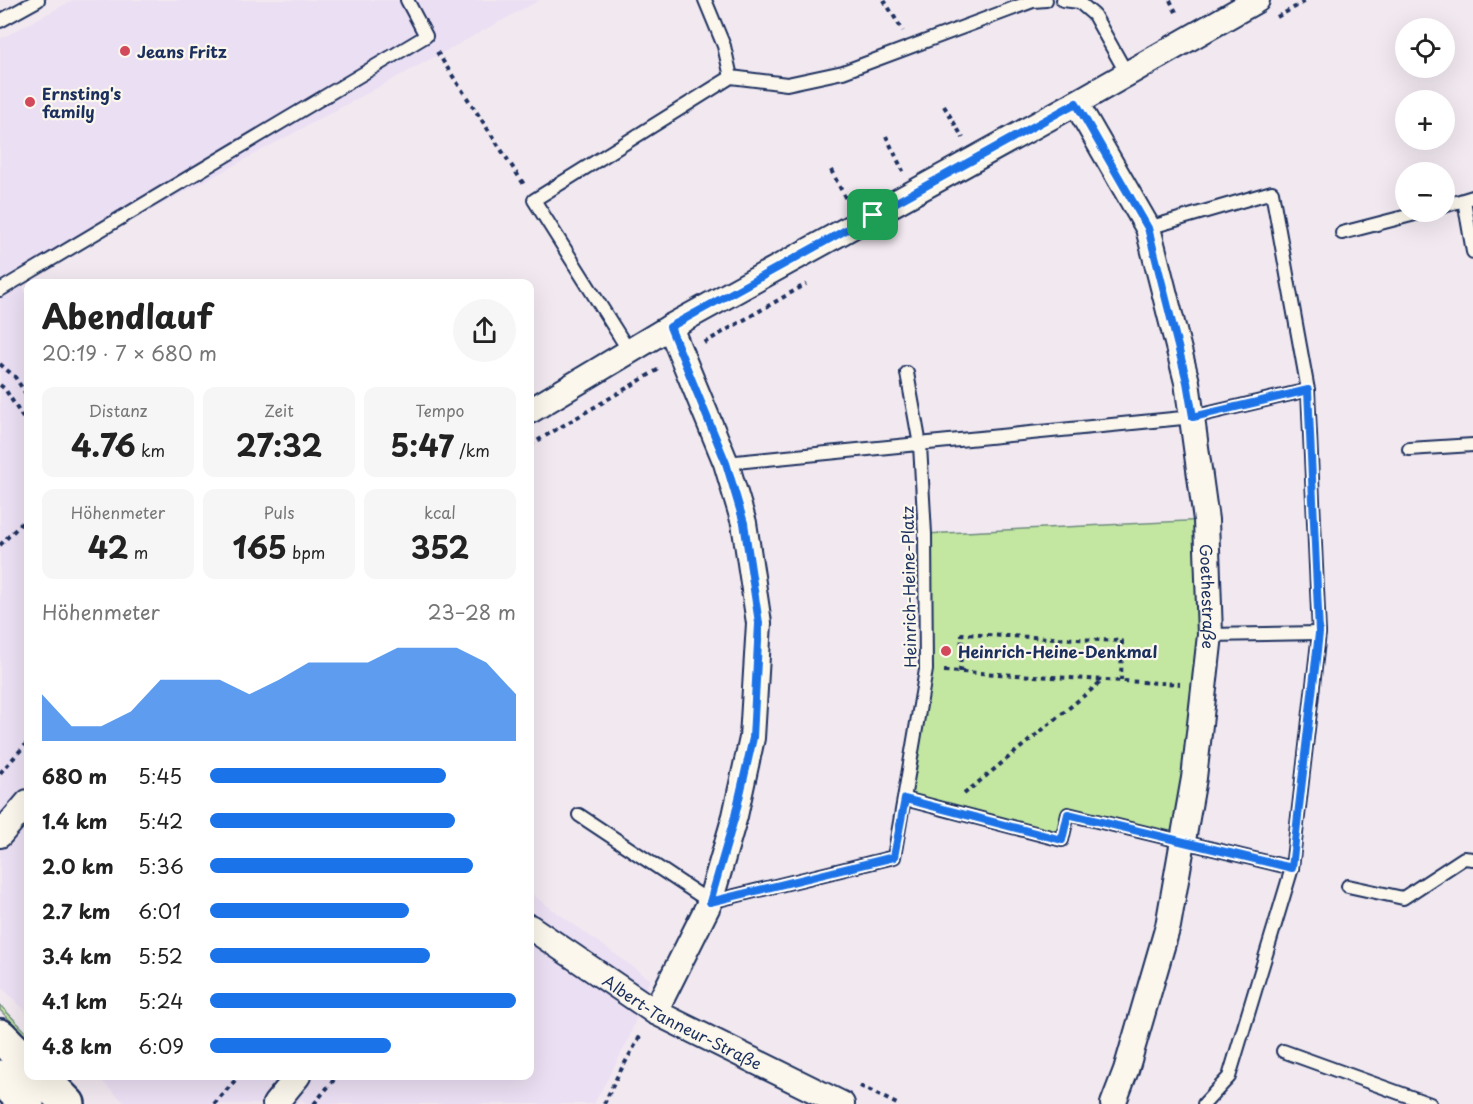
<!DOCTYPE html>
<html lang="de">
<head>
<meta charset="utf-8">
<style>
	body { margin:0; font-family:"Playpen Sans",sans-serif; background:#f6f6f6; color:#222; height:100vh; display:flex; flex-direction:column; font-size:22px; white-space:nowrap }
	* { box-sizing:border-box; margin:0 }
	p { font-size:20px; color:#767676 }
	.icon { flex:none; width:33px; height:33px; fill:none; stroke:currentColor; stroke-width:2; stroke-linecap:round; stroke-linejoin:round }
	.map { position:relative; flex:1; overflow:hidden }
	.details { position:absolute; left:24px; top:279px; width:510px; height:801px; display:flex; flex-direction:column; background:#fff; border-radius:12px; box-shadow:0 6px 24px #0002 }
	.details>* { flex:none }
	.fabs { position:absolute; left:1395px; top:18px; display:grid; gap:12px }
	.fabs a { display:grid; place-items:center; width:60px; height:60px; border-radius:50%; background:#fff; box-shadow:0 6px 24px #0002; font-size:30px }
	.pin { position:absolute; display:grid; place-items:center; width:51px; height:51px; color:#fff; margin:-26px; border-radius:12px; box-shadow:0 3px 9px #0006 }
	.round { display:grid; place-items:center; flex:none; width:63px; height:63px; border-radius:32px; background:#f6f6f6 }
	.overview { display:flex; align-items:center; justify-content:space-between; height:102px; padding:0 18px }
	h1 { font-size:33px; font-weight:700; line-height:45px }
	.stats { display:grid; grid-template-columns:repeat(3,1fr); gap:9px; height:102px; padding:6px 18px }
	.stats div { display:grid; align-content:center; border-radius:12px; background:#f6f6f6; text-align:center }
	.stats b { font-size:30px; font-weight:700 }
	.stats small { font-size:16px; font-weight:400 }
	.stats p { font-size:16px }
	.chart { height:168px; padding:12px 18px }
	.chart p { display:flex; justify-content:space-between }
	.chart svg { width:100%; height:108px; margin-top:6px; fill:#1a73e8; opacity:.7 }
	ul { padding:0 18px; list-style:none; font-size:20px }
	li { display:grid; grid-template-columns:96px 72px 1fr; align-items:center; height:45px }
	li i { height:15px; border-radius:8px; background:#1a73e8 }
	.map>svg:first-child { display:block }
</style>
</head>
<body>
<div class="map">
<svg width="1473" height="1104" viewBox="0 0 1473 1104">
	<rect width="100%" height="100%" fill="#f2e9f0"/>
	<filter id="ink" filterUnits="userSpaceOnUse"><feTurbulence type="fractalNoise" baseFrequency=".0167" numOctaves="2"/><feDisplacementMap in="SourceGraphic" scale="12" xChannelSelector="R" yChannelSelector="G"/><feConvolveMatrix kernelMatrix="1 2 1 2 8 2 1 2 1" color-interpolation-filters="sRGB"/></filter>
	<g filter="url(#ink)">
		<!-- built -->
		<g fill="#ebdff3">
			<polygon points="73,0 540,0 20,281 28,297 28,1013 0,986 0,39"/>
			<polygon points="530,893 650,979 628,1041 594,1104 307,1104 301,1099 296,1104 126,1104 96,1076 530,1076"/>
		</g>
		<!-- green -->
		<g fill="#c3e7a0" stroke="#6f8b7f" stroke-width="1.5">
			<polygon points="1206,520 1210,635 1183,842 1069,814 1062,840 905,799 926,670 925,534"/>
			<polygon points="0,1005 28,1034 28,1039 0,1010"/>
		</g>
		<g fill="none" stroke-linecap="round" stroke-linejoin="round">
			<!-- service casing -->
			<g stroke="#1b2f5e" stroke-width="16">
				<g id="service">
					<polyline points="705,0 724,46 731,77"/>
					<polyline points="1063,0 1079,2 1094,15 1127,74"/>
					<polyline points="0,21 38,0"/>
					<polyline points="1464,200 1473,252"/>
					<polyline points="1444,206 1473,197"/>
					<polyline points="1148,228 1272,192 1308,390 1319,633 1292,868 1229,1077 1204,1104"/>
					<polyline points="1342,233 1423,212"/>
					<polyline points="0,290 426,36 407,0"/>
					<polyline points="629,351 534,200 731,77 787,84 843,72 1033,1 1046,0"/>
					<polyline points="1409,449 1473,445"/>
					<polyline points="726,463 1193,417 1308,390"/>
					<polyline points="1210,635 1319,633"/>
					<polyline points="905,799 1062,840 1068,814 1292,868"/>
					<polyline points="579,815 710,902 894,857 926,670 925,534 920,445 907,373"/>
					<polyline points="1348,886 1403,898 1464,858 1473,859"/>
					<polyline points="1283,1051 1430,1104"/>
				</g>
			</g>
			<!-- minor casing -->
			<g stroke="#1b2f5e" stroke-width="28">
				<g id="minor">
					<path id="s1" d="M1076,103L1148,228L1187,382L1206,520L1210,635L1194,778L1168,926L1126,1070L1113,1104"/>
					<polyline points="530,411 670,327 1076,103 1257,0"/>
					<polyline points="0,835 28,802"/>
					<path id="s2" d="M530,927L655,1012L842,1104"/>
					<polyline points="655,1012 710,902 735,816 752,738 759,623 744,523 726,463 670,327"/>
					<polyline points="275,1104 298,1076"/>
				</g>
			</g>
			<!-- secondary casing -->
			<g stroke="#1b2f5e" stroke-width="38">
				<g id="secondary">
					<polyline points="0,1036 28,1064"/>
					<polyline points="40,1076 68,1104"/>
					<polyline points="0,1077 27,1104"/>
				</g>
			</g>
			<!-- path -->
			<g stroke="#1b2f5e" stroke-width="4" stroke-dasharray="4.5 4.5" stroke-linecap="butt">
				<polyline points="884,0 903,31"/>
				<polyline points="1170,0 1178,16"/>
				<polyline points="1277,17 1308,0"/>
				<polyline points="437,52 525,186"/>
				<polyline points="944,106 963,138"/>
				<polyline points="886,136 903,171"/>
				<polyline points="831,170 847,201"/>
				<polyline points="704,343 806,284"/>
				<polyline points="0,364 15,377 28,397"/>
				<polyline points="0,385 5,389 28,426"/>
				<polyline points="530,445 661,368"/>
				<polyline points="0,545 28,517"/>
				<polyline points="944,671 1180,684"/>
				<polyline points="960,672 962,634 1122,641 1121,681"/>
				<polyline points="0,773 28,742"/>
				<polyline points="964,794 1102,681"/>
				<polyline points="860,1086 897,1104"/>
				<polyline points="214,1104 239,1076"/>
				<polyline points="314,1104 337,1076"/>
				<polyline points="604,1104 617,1077 642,1033"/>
			</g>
			<!-- service -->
			<use href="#service" stroke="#fbf7ec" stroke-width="12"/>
			<!-- minor -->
			<use href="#minor" stroke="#fbf7ec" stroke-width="24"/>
			<!-- secondary -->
			<use href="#secondary" stroke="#fbf7ec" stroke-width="33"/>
		</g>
	</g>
	<g fill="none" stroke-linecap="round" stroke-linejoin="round" filter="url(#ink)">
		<!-- route casing -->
		<g stroke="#fff" stroke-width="12">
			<polygon id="route" points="1076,103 1148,228 1187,382 1193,417 1308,390 1319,633 1292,868 1068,814 1062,840 905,799 894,857 710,902 735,816 753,738 759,623 744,523 726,463 670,327"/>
		</g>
		<!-- route -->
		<use href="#route" stroke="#1a73e8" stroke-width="8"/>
	</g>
	<!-- markers -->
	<g fill="#d1495b" stroke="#fbf7ec" stroke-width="2">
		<circle cx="125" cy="51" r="6"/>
		<circle cx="30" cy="102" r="6"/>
		<circle cx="946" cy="651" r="6"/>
	</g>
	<g text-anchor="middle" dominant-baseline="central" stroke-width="4.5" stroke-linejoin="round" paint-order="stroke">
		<!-- poi labels -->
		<g font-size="16" font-weight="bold" fill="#1b2f5e" stroke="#fbf7ec" text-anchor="start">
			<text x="137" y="51">Jeans Fritz</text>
			<text x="42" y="93">Ernsting's<tspan x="42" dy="18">family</tspan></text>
			<text x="958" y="651">Heinrich-Heine-Denkmal</text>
		</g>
		<!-- street labels -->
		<g font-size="16" fill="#1b2f5e" stroke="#fbf7ec">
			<text transform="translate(908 587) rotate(-91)">Heinrich-Heine-Platz</text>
			<text stroke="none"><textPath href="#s1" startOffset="519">Goethestraße</textPath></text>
			<text stroke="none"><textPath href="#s2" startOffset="180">Albert-Tanneur-Straße</textPath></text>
		</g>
	</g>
</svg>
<div class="fabs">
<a><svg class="icon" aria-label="locate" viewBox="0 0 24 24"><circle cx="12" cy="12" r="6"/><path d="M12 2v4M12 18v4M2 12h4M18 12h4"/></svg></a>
<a>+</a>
<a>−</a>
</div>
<div class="pin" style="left:873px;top:215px;background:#1e9e55"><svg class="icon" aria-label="arrive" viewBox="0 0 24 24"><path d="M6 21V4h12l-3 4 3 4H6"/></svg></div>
<section class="details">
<div class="overview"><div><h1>Abendlauf</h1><p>20:19 · 7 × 680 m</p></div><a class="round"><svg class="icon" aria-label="share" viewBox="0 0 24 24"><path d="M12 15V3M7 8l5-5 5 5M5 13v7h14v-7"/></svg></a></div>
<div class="stats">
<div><p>Distanz</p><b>4.76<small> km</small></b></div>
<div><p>Zeit</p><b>27:32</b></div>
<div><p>Tempo</p><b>5:47<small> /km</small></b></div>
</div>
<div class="stats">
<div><p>Höhenmeter</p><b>42<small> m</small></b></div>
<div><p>Puls</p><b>165<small> bpm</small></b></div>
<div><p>kcal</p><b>352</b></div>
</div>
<div class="chart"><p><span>Höhenmeter</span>23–28 m</p>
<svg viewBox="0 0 160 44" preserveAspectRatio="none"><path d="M0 44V25L10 38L20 38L30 32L40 19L50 19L60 19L70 25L80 19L90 12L100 12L110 12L120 6L130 6L140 6L150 12L160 25V44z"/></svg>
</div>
<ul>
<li><b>680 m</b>5:45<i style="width:77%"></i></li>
<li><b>1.4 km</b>5:42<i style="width:80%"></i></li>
<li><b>2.0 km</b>5:36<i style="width:86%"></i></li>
<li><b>2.7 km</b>6:01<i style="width:65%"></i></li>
<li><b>3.4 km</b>5:52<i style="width:72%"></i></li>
<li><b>4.1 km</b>5:24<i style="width:100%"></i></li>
<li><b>4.8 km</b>6:09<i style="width:59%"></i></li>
</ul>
</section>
</div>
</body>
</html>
